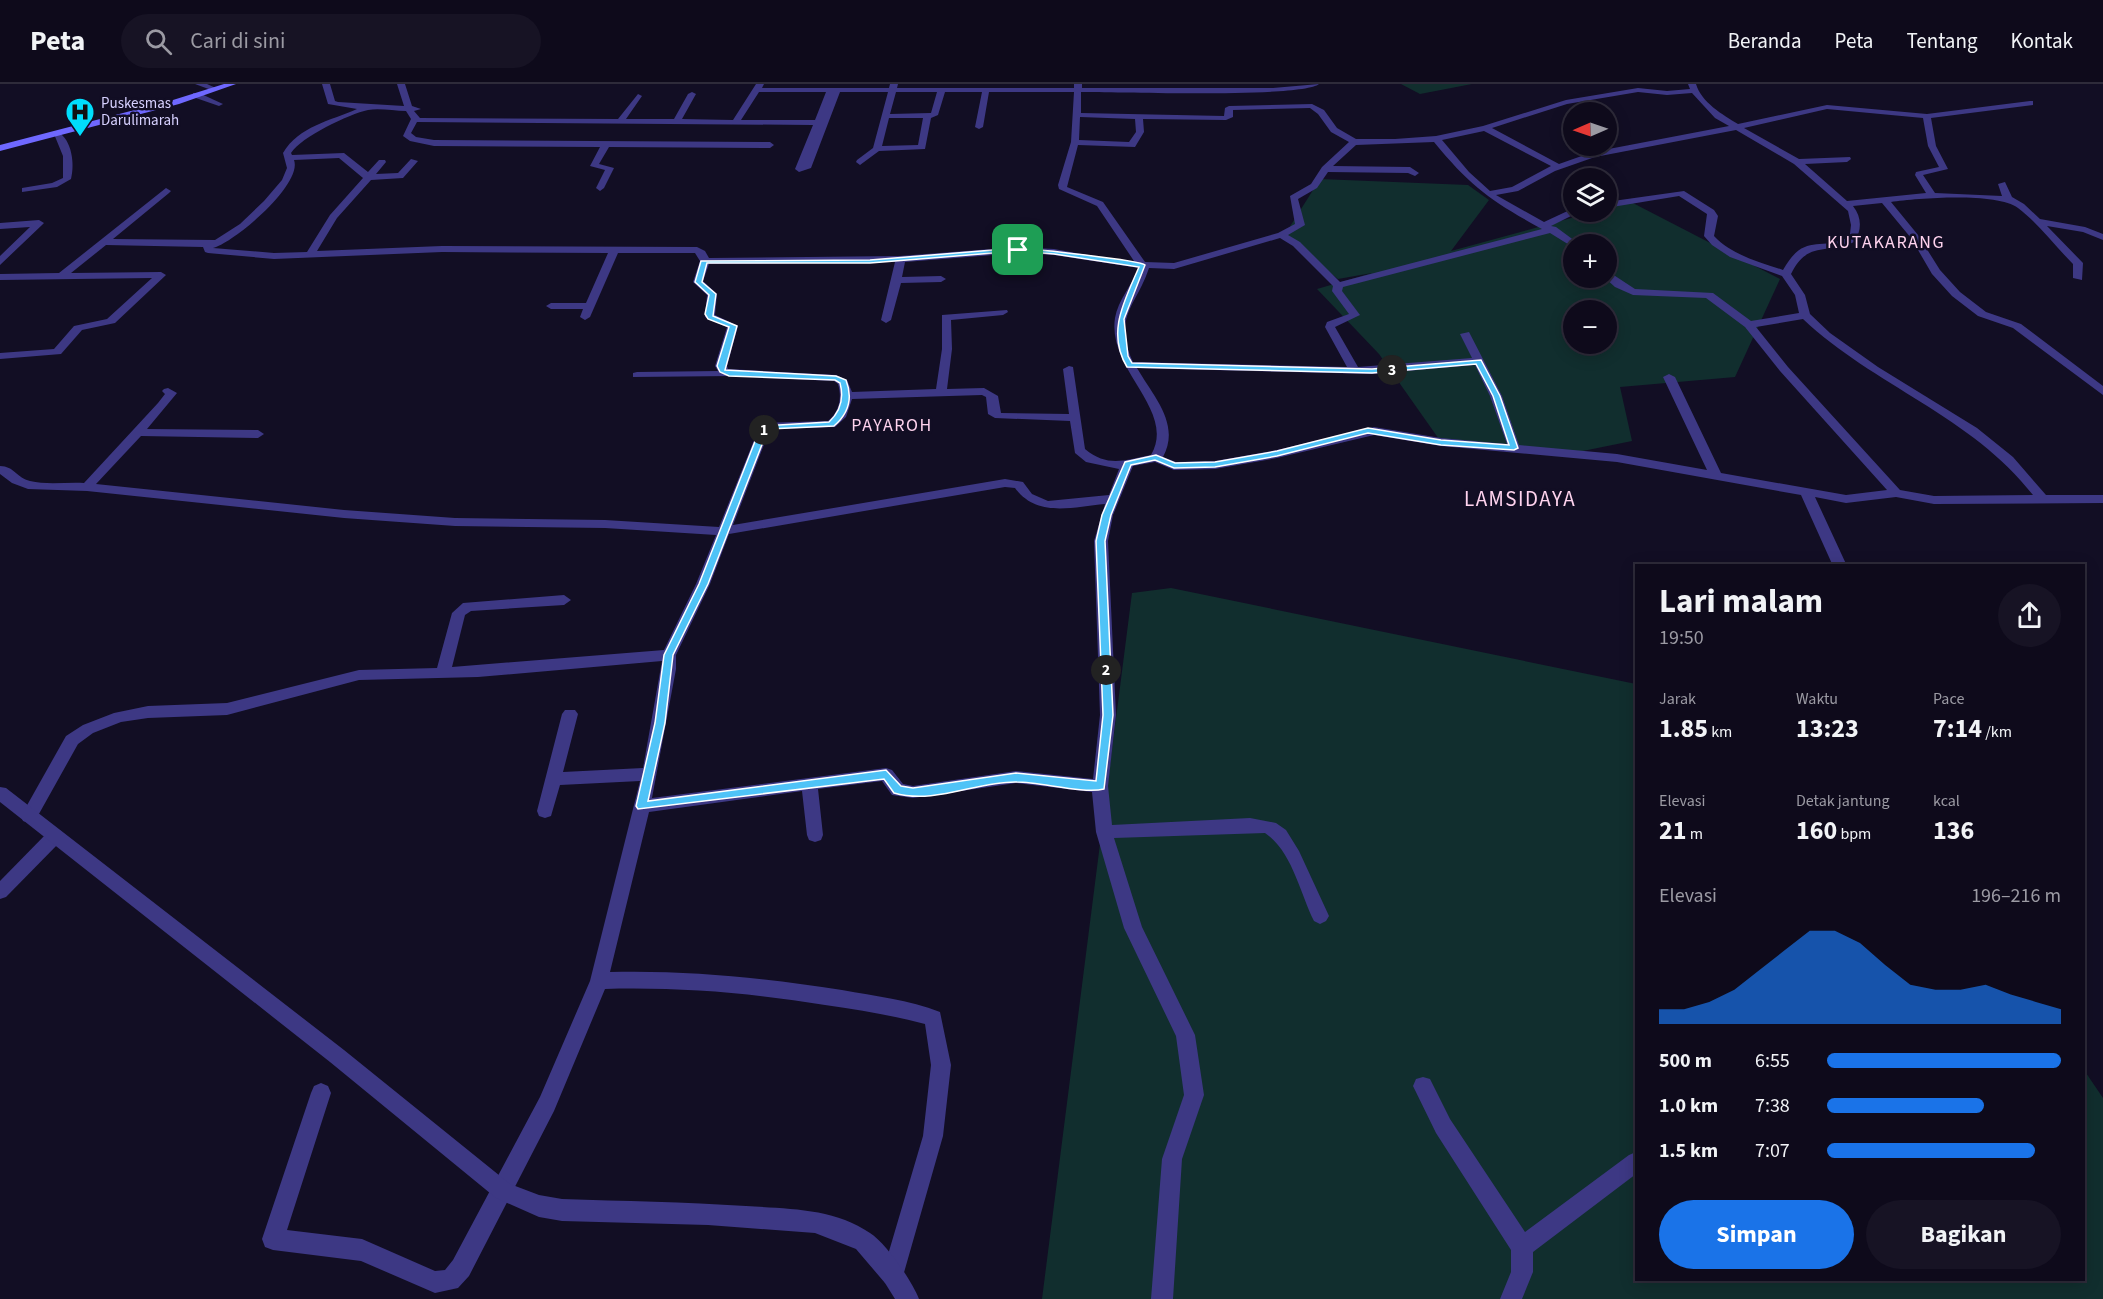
<!DOCTYPE html>
<html lang="id">
<head>
<meta charset="utf-8">
<style>
	body { margin:0; font-family:"Source Sans 3",sans-serif; background:#171324; color:#f1f3f6; height:100vh; display:flex; flex-direction:column; font-size:22px; white-space:nowrap }
	* { box-sizing:border-box; margin:0 }
	p { font-size:20px; color:#9b9aa3 }
	.icon { flex:none; width:33px; height:33px; fill:none; stroke:currentColor; stroke-width:2; stroke-linecap:round; stroke-linejoin:round }
	.map { position:relative; flex:1; overflow:hidden }
	.side { position:absolute; left:1635px; top:480px; width:450px; height:717px; display:flex; flex-direction:column; background:#0e0a1b; border-radius:0px; box-shadow:0 3px 15px #0003,0 0 0 2px #2e2b3a }
	.side>* { flex:none }
	.needle { width:39px; rotate:268deg }
	.controls { position:absolute; left:1563px; top:18px; display:grid; gap:12px }
	.controls a { display:grid; place-items:center; width:54px; height:54px; border-radius:50%; background:#0e0a1b; box-shadow:0 3px 15px #0003,0 0 0 2px #2e2b3a; font-size:30px }
	.pin { position:absolute; display:grid; place-items:center; width:51px; height:51px; color:#fff; margin:-26px; border-radius:12px; box-shadow:0 3px 9px #0006 }
	.km { position:absolute; width:30px; height:30px; margin:-15px; border-radius:50%; background:#222; color:#fff; font-size:16px; line-height:30px; text-align:center }
	.round { display:grid; place-items:center; flex:none; width:63px; height:63px; border-radius:32px; background:#171324 }
	.head { display:flex; align-items:center; justify-content:space-between; height:102px; padding:0 24px }
	h1 { font-size:33px; font-weight:700; line-height:45px }
	.stats { display:grid; grid-template-columns:repeat(3,1fr); gap:9px; height:102px; padding:6px 24px }
	.stats div { display:grid; align-content:center }
	.stats b { font-size:26px; font-weight:700 }
	.stats small { font-size:16px; font-weight:400 }
	.stats p { font-size:16px }
	.chart { height:168px; padding:12px 24px }
	.chart p { display:flex; justify-content:space-between }
	.chart svg { width:100%; height:108px; margin-top:6px; fill:#1a73e8; opacity:.7 }
	.cta { display:flex; gap:12px; margin-top:auto; padding:12px 24px }
	.cta a { flex:1; height:69px; border-radius:36px; background:#1a73e8; color:#fff; font-size:24px; font-weight:700; line-height:69px; text-align:center }
	.cta a+a { background:#171324; color:#f1f3f6 }
	ul { padding:0 24px; list-style:none; font-size:20px }
	li { display:grid; grid-template-columns:96px 72px 1fr; align-items:center; height:45px }
	li i { height:15px; border-radius:8px; background:#1a73e8 }
	header { display:flex; align-items:center; gap:36px; box-sizing:border-box; height:84px; padding:0 30px; background:#0e0a1b; border-bottom:2px solid #2e2b3a }
	header strong { font-size:28px }
	nav { display:flex; gap:33px; margin-inline-start:auto; font-size:21px }
	.search { width:420px; height:54px; background:#171324; display:flex; align-items:center; gap:15px; box-sizing:border-box; padding:0 21px; border-radius:33px; color:#9b9aa3; font-size:22px }
	.map>svg:first-child { display:block }
</style>
</head>
<body>
<header>
<strong>Peta</strong>
<div class="search"><svg class="icon" aria-label="search" viewBox="0 0 24 24"><circle cx="10" cy="10" r="6"/><path d="M15 15l6 6"/></svg>Cari di sini</div>
<nav><a>Beranda</a><a>Peta</a><a>Tentang</a><a>Kontak</a></nav>
</header>
<div class="map">
<svg width="2103" height="1215" viewBox="0 0 2103 1215">
	<rect width="100%" height="100%" fill="#120e24"/>
	<!-- green -->
	<g fill="#112e2e" fill-rule="evenodd">
		<polygon points="1401,0 1472,0 1420,10"/>
		<path d="M1320,95L1468,101L1489,116L1451,167L1593,128H1606L1607,124L1629,117L1780,195L1735,293L1620,303L1632,357L1568,370L1441,358L1379,270L1317,205L1372,189L1338,195L1284,152ZM1574,160H1606V194H1574ZM1574,226H1606V260H1574Z"/>
		<polygon points="1171,504 1636,600 1636,1196 2084,1196 2084,986 2103,1014 2103,1215 1042,1215 1132,509"/>
	</g>
	<g fill="none" stroke-linecap="round" stroke-linejoin="round">
		<!-- minor -->
		<g fill="#3d3884" fill-rule="evenodd">
			<polygon points="195,0 207,0 218,5 214,7"/>
			<path d="M322,0H330L335,17L338,18L404,22L397,0H405L412,22L421,25L414,27L420,34L618,35L638,10L642,12L626,35H674L688,10L692,8L696,10L682,35L733,36L756,0H764L762,4H889L890,0H898L897,4H1074V0H1082V4H1273L1319,0C1303,14 1115,8 1081,8V29L1224,32L1225,24L1229,22L1312,20L1324,26L1337,44L1356,55H1395L1436,52L1483,42L1566,16L1638,4L1667,7L1690,5L1688,0H1696C1701,18 1723,31 1738,40L1827,21L1927,30L2030,17H2033V21L1931,34L1936,62L1948,85L1923,91L1935,109L2002,112L1998,100L2005,98L2012,113L2024,120L2040,135L2085,143L2103,150V156L2083,148L2047,142L2083,179L2082,196L2073,194V180C2055,162 2038,139 2018,124C1997,108 1918,114 1891,118L1918,151L1940,186L1960,208L1986,228L2021,240L2103,302V311L2013,244L1978,232L1952,212L1932,190L1911,154L1882,119L1853,122C1862,133 1862,147 1854,158C1825,171 1808,156 1791,190L1805,211L1810,230L1830,249L1878,283L1977,344L2013,373L2046,411H2103V419L1934,420L1896,413L1846,419L1815,413L1847,482H1833L1801,411L1617,378L1441,362L1374,351L1277,374L1215,385L1174,386L1155,378L1133,382L1113,431L1108,457L1116,631L1108,702L1112,741L1250,734L1276,739L1286,746L1299,767L1329,832L1326,837L1320,840L1314,837C1300,809 1292,767 1265,749L1114,754L1142,843L1195,951L1204,1011L1182,1075L1173,1215H1151L1162,1075L1184,1011L1176,952L1124,844L1096,748L1092,708L1016,699L913,714L892,711L882,697L818,705L823,751L821,756L815,758L809,756L807,751L802,707L649,728L610,888C688,886 765,894 842,906C875,912 909,916 940,928L951,981L943,1052L901,1199L893,1202L885,1199L882,1191L923,1052L931,981L925,940C892,931 858,926 825,921C752,909 679,903 605,905L554,1027L469,1192L458,1204L435,1209L361,1177L273,1166L265,1163L262,1155L311,1009L314,1002L321,999L328,1002L331,1009L287,1146L362,1155L435,1187L445,1186L453,1176L540,1013L590,897L640,697L560,701L551,732L545,734L539,732L537,727L562,630L565,626H575L578,630L563,688L643,684L662,577L478,593L359,596L227,631L148,634L121,638L93,649L78,660L35,737L29,739L23,737L21,732L66,652L83,641L114,629L148,622L227,619L359,586L437,584L452,529L463,519L564,511L571,516L564,521L471,527L465,531L452,583L664,566L696,500L716,451L605,444L455,442L344,434L87,407L28,405L12,399L0,390V382C14,382 17,394 30,397C46,401 67,398 84,399L158,319L165,310L162,307L164,305L168,304L177,309L147,345L258,346L264,350L258,354L141,352L96,400L344,426L455,434L605,436L719,443L761,339L828,337C840,327 842,313 838,300L834,297L733,292L633,293V289L637,288L718,287L715,282L727,243L705,233L707,211L693,198L700,177L695,169H618L590,233L585,236L580,233L583,225H551L546,222L551,219H586L608,169L442,168L274,175L208,169L205,168L203,163L106,161L71,189L161,188L166,191L115,239L82,246L61,270L0,275V269L54,265L74,242L107,235L152,194L0,196V190L59,189L166,104L171,107L169,109L113,155L215,156L240,140L264,117L282,96L287,84L283,69C299,42 330,37 357,25L328,20ZM759,8H826L815,36H741ZM840,8H888L873,64L857,76L856,78L860,81L879,67L925,65L931,34L938,31L945,8H982L975,43L979,45L983,43L989,8H1074L1071,58L1058,101L1059,105L1097,122L1134,177L1114,176L1054,165L1018,163L900,172L709,174L705,167L697,163L442,162L317,167L337,134L371,96L403,94L418,77L411,75L398,89L376,90L386,78L385,76H379L368,88L344,69L292,71L291,69C301,53 349,30 368,26C380,24 394,27 406,27L411,35L403,52L410,57L434,62L600,63L590,82L605,86L596,104L600,107L604,104L614,84L599,80L609,63L770,64L774,61L770,58L434,56L416,53L411,49L417,38L813,41L795,85L799,88L811,84ZM896,8H937L931,29L890,30ZM1638,8L1667,11L1692,9L1715,34L1729,42L1593,68L1559,80L1492,44L1567,20ZM1310,24L1318,30L1331,48L1349,58L1322,83L1311,100L1290,112L1295,140L1278,149L1174,179L1145,178L1103,118L1067,103L1078,61L1135,63L1144,48L1143,35L1226,36L1233,33V26ZM1827,25L1923,34L1928,62L1939,83L1916,88L1915,91L1926,109L1847,117L1805,80L1847,78L1851,75L1850,73L1799,75L1744,44ZM1080,33L1135,35L1136,48L1129,58L1079,56ZM889,34H923L918,61L882,62ZM1736,46L1794,80L1848,127L1851,141L1850,150L1847,154C1817,167 1804,149 1783,186C1759,178 1732,171 1714,152L1718,132L1714,126L1684,107L1606,118V124L1679,112L1707,130L1704,152L1712,161L1730,173L1782,192L1795,211L1799,229L1751,237L1713,209L1635,205L1606,186L1605,194L1615,203L1633,211L1706,214L1745,243L1780,287L1887,406L1846,411L1721,389L1675,293L1669,290L1663,293L1707,386L1617,370L1519,361L1502,312L1469,248L1460,250L1472,274L1358,283L1335,243L1360,231L1342,207L1343,203L1550,149L1571,162L1579,160L1556,143L1551,142L1577,129L1574,128V124L1544,138L1496,111L1518,107L1555,87L1595,73ZM1484,47L1551,82L1512,103L1490,107L1469,88L1442,56ZM1434,58C1471,103 1491,117 1542,145L1340,198L1300,158L1288,151L1305,141L1298,115L1317,104L1328,88L1408,89L1415,92L1419,89L1410,83L1333,82L1356,61ZM339,74L363,94L330,131L307,168L274,169L213,164C234,159 303,100 294,76ZM1280,154L1293,162L1333,202L1332,207L1349,230L1327,238L1325,243L1347,283L1133,278C1112,233 1137,221 1149,184L1174,185ZM1018,169L1054,171L1139,184C1132,201 1118,216 1115,234C1107,287 1177,326 1151,371C1125,376 1108,384 1085,365L1073,283L1069,282L1063,285L1069,330L1001,329L998,312L984,304L947,305L952,265L951,236L1003,231L1008,228L1007,226L942,231V265L936,305L852,308L847,296L836,291L728,285L727,282L738,242L715,231L717,210L703,197L709,180L895,178L881,236L886,239L891,236L901,199L941,198L946,195L941,192L902,193L905,178ZM1803,235C1874,302 1972,332 2033,411L1934,412L1900,406L1788,283L1756,243ZM1475,281L1490,312L1507,360L1441,354L1374,343L1277,366L1215,377L1176,378L1163,373C1181,340 1153,312 1137,284L1372,290ZM982,311L986,313L988,330L995,334L1070,337L1075,369L1086,378L1119,385L1109,411L1048,417L1032,410L1023,398L1005,395L733,441L770,345L835,343L846,333L852,315ZM1005,403L1015,404C1037,434 1072,423 1105,420L1094,457L1100,631L1093,695L1016,687L913,702L903,700L892,686L886,684L652,714L676,585V571L710,500L729,450Z"/>
			<polygon points="193,9 199,9 223,20 219,22 193,13"/>
			<path d="M58,48C72,56 75,80 71,95L57,103L22,108V104L52,99L63,94V72L54,50Z"/>
			<polygon points="39,136 44,139 42,141 0,181 0,172 30,143 0,145 0,139"/>
			<polygon points="55,745 61,747 63,752 61,757 6,813 0,815 0,797 49,747"/>
			<polygon points="1423,993 1430,995 1450,1035 1525,1148 1629,1071 1636,1068 1636,1090 1533,1168 1533,1188 1522,1215 1500,1215 1511,1188 1511,1166 1436,1049 1413,1002 1416,995"/>
		</g>
		<!-- tertiary -->
		<path fill="#3d3884" fill-rule="evenodd" d="M0,703L6,704L344,966L510,1100L539,1111L562,1115C623,1117 685,1118 746,1122C788,1125 834,1124 870,1149C886,1159 912,1197 919,1215H895L885,1199L856,1165L815,1149L708,1141L562,1137L539,1133L496,1114L330,978L0,718Z"/>
		<!-- secondary -->
		<polygon fill="#6f68ff" fill-rule="evenodd" points="224,0 236,0 179,20 0,67 0,61 173,16"/>
	</g>
	<!-- route -->
	<path fill="#4fc3f7" stroke="#fff" stroke-width="1.5" fill-rule="evenodd" d="M1018,164C1033,165 1140,176 1145,181L1124,235L1128,272L1132,279L1372,285L1481,276L1500,312L1518,364L1514,366L1441,361L1368,349L1277,372L1215,383L1174,384L1155,376L1131,381L1111,431L1105,457L1113,631L1104,705C1083,710 1041,698 1017,698C977,697 935,721 894,709L884,695L638,725L636,722L655,639L664,571L699,500L761,342L829,338C841,327 844,314 840,299L835,296L729,292L720,288L717,282L729,243L708,235L705,230L709,211L695,198L701,177L870,176ZM1018,167L1054,170L1139,183C1125,216 1106,248 1127,283L1372,289L1476,280L1493,312L1509,361L1441,356L1368,344L1277,367L1215,378L1175,379L1156,371L1125,378L1102,431L1096,457L1103,631L1096,697L1016,689L913,704L901,702L886,686L648,717L665,639L673,571L708,500L768,345L834,342C848,330 853,314 846,296L836,292L725,286L737,242L713,232L716,210L702,198L707,179H870Z"/>
	<!-- icons -->
	<defs>
		<g id="hospital-pin" transform="scale(1.5)"><path d="M0 17L-7.5 6A9.5 9.5 0 1 1 7.5 6Z" fill="#00ddfc" stroke="#120e24"/><path d="M-5-5h3v3.5h4V-5h3V5h-3V1.5h-4V5h-3Z" fill="#111"/></g>
	</defs>
	<g fill-rule="evenodd">
		<use href="#hospital-pin" x="80" y="28"/>
	</g>
	<g text-anchor="middle" dominant-baseline="central" stroke-width="5" stroke-linejoin="round" paint-order="stroke">
		<!-- far-poi labels -->
		<g font-size="15" fill="#d7d1ff" stroke="#120e24" text-anchor="start">
			<text x="101" y="19">Puskesmas<tspan x="101" dy="17">Darulimarah</tspan></text>
		</g>
		<!-- far-quarter labels -->
		<g font-size="18" letter-spacing="1.5" fill="#ffd3ee" stroke="#120e24">
			<text x="1886" y="158">KUTAKARANG</text>
			<text x="892" y="341">PAYAROH</text>
		</g>
		<!-- quarter labels -->
		<g font-size="21" letter-spacing="1.5" fill="#ffd3ee" stroke="#120e24">
			<text x="1520" y="415">LAMSIDAYA</text>
		</g>
	</g>
</svg>
<div class="controls">
<a><svg class="needle" viewBox="-14 -14 28 28"><path d="M0-13l5 13h-10z" fill="#e53935"/><path d="M0 13l5-13h-10z" fill="#9b9aa3"/></svg></a>
<a><svg class="icon" aria-label="layers" viewBox="0 0 24 24"><path d="M12 4l9 5-9 5-9-5zM3 14l9 5 9-5"/></svg></a>
<a>+</a>
<a>−</a>
</div>
<div class="pin" style="left:1018px;top:166px;background:#1e9e55"><svg class="icon" aria-label="arrive" viewBox="0 0 24 24"><path d="M6 21V4h12l-3 4 3 4H6"/></svg></div>
<b class="km" style="left:764px;top:346px">1</b>
<b class="km" style="left:1106px;top:586px">2</b>
<b class="km" style="left:1392px;top:286px">3</b>
<section class="side">
<div class="head"><div><h1>Lari malam</h1><p>19:50</p></div><a class="round"><svg class="icon" aria-label="share" viewBox="0 0 24 24"><path d="M12 15V3M7 8l5-5 5 5M5 13v7h14v-7"/></svg></a></div>
<div class="stats">
<div><p>Jarak</p><b>1.85<small> km</small></b></div>
<div><p>Waktu</p><b>13:23</b></div>
<div><p>Pace</p><b>7:14<small> /km</small></b></div>
</div>
<div class="stats">
<div><p>Elevasi</p><b>21<small> m</small></b></div>
<div><p>Detak jantung</p><b>160<small> bpm</small></b></div>
<div><p>kcal</p><b>136</b></div>
</div>
<div class="chart"><p><span>Elevasi</span>196–216 m</p>
<svg viewBox="0 0 160 44" preserveAspectRatio="none"><path d="M0 44V38L10 38L20 35L30 30L40 22L50 14L60 6L70 6L80 11L90 20L100 28L110 30L120 30L130 28L140 32L150 35L160 38V44z"/></svg>
</div>
<ul>
<li><b>500 m</b>6:55<i style="width:100%"></i></li>
<li><b>1.0 km</b>7:38<i style="width:67%"></i></li>
<li><b>1.5 km</b>7:07<i style="width:89%"></i></li>
</ul>
<div class="cta"><a>Simpan</a><a>Bagikan</a></div>
</section>
</div>
</body>
</html>
